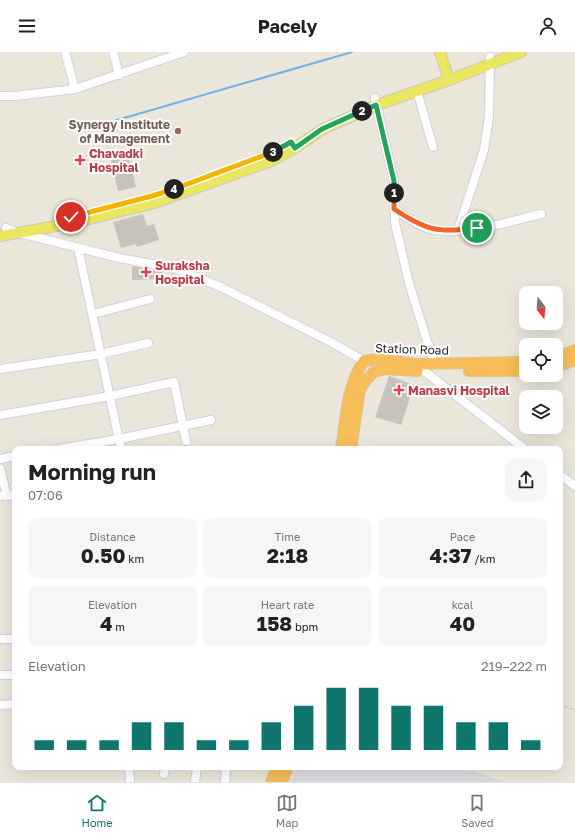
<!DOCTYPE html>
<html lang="en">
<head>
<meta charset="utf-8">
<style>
	body { margin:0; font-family:"Golos Text",sans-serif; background:#f6f6f6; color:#222; height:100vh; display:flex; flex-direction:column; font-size:15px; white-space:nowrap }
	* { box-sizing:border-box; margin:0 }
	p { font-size:13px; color:#767676 }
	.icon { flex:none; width:22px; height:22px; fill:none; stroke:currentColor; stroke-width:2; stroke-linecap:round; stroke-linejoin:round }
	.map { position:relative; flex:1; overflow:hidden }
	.side { position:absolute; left:12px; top:394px; width:551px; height:324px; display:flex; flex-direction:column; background:#fff; border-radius:8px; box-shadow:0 4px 16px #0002 }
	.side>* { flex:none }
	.needle { width:26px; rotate:164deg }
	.tools { position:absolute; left:519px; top:234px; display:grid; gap:8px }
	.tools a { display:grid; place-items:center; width:44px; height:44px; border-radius:8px; background:#fff; box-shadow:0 4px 16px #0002; font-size:20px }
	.pin { position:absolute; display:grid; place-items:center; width:34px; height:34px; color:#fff; margin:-17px; border:2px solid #fff; border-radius:50%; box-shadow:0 1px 4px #0007 }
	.km { position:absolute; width:20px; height:20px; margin:-10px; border-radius:50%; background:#222; color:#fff; font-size:11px; line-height:20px; text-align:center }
	.round { display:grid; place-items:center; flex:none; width:42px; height:42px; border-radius:8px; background:#f6f6f6 }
	.summary { display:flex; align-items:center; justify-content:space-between; height:68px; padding:0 16px }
	h1 { font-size:22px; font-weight:700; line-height:30px }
	.figures { display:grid; grid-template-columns:repeat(3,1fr); gap:6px; height:68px; padding:4px 16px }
	.figures div { display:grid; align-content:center; border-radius:8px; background:#f6f6f6; text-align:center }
	.figures b { font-size:20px; font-weight:700 }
	.figures small { font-size:11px; font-weight:400 }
	.figures p { font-size:11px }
	.chart { height:112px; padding:8px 16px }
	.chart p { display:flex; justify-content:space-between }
	.chart svg { width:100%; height:72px; margin-top:4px; stroke:#0f766e; stroke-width:6 }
	header { display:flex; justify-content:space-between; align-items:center; height:52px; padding:0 16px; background:#fff; font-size:18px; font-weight:700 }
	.menu { display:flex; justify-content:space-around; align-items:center; height:56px; border-top:1px solid #e0e0e0; background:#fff; font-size:11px; color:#767676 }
	.menu a { display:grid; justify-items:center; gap:2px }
	.menu .active { color:#0f766e }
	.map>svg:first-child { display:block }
</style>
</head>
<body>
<header><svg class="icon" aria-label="menu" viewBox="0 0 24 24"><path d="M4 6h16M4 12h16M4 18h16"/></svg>Pacely<svg class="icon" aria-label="person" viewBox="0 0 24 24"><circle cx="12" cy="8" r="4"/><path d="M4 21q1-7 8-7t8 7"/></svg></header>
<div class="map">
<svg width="575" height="730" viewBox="0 0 575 730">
	<rect width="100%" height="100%" fill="#eae6da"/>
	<!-- industrial -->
	<polygon fill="#dedbe2" points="297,715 450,715 470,718 504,730 290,730"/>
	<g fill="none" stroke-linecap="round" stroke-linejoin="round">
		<!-- stream -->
		<polyline stroke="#70b1e9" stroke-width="2" points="86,77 352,0"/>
	</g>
	<!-- building -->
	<g fill="#c5c3ba">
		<polygon points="128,101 136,135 118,139 110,105"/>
		<polygon points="143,162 147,174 154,172 159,188 137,195 136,192 121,196 113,170"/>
		<polygon points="132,214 163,220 162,227 132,228"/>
		<polygon points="389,324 414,333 401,373 375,365"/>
	</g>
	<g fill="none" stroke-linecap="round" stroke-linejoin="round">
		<!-- minor casing -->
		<g stroke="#d0d0e1" stroke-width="10">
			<g id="minor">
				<polyline points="65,0 75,37"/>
				<polyline points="113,0 119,23"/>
				<polyline points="417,39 433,95"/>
				<polyline points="0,44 15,44 75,37 184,0"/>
				<polyline points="375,46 394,129 395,171 409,231 434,312"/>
				<path d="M394,157C407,165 420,176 435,178C469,183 507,170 541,162"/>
				<polyline points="6,176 16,180 119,206 168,215 183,219 225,237 329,289 364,309"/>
				<polyline points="458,178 484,98 489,65 490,5"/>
				<polyline points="78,196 121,397"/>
				<polyline points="93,262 150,247"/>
				<polyline points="415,312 525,397"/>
				<polyline points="0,317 101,302 148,291"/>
				<polyline points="0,363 110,344 174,330 186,389"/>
				<polyline points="59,397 119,387 211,368"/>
				<polyline points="0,407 15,404"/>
				<polyline points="0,417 7,444"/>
				<polyline points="560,423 575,434"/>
				<polyline points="0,444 15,443"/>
				<polyline points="0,587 15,587"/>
				<polyline points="0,623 15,623"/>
				<polyline points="0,653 15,652"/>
				<polyline points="129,715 130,730"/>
				<polyline points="164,722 165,715"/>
				<polyline points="195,730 197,715"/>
				<polyline points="225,730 226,715"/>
			</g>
		</g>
		<!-- major casing -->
		<g stroke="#c7c7c7" stroke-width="12">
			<g id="major">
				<polyline points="440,0 449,28"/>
				<polyline points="0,184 73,171 154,151 271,109 295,96 323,77 377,53 449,28 521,0"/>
			</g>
		</g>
		<!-- highway casing -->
		<g stroke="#c7c7c7" stroke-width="12">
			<g id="highway">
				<polyline points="556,306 575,298"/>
				<polyline points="556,315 575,308"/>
				<polyline points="469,319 526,319"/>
				<path d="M341,397C346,368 346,334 364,309L377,307L415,312L526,310"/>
				<polyline points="351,397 360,337 367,327 374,320 385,317 417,319"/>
				<polyline points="271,730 277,715"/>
				<polyline points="282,730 288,715"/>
			</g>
		</g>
		<!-- path -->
		<polyline stroke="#c7c7c7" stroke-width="1.5" stroke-dasharray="3 2" stroke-linecap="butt" points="560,653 575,658"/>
		<!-- minor -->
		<use href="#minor" stroke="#fff" stroke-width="8"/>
		<!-- major -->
		<use href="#major" stroke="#eae65f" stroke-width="10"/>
		<!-- highway -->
		<use href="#highway" stroke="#f7bd58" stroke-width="11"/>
	</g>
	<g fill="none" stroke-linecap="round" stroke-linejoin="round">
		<!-- split-1 casing -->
		<g stroke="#fff" stroke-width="8">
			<path id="split-1" d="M394,141V157C427,179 438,181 477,176"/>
		</g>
		<!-- split-2 casing -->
		<g stroke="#fff" stroke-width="8">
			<polyline id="split-2" points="362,59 376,53 394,129 394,141"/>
		</g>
		<!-- split-3 casing -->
		<g stroke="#fff" stroke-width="8">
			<polyline id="split-3" points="273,100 291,90 295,96 322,77 362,59"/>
		</g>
		<!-- split-4 casing -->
		<g stroke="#fff" stroke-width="8">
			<polyline id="split-4" points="174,137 273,100"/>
		</g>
		<!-- split-5 casing -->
		<g stroke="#fff" stroke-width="8">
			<polyline id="split-5" points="71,165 152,144 174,137"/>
		</g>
		<!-- split-1 -->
		<use href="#split-1" stroke="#f0652b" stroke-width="5"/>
		<!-- split-2 -->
		<use href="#split-2" stroke="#22a559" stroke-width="5"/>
		<!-- split-3 -->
		<use href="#split-3" stroke="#22a559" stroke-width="5"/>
		<!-- split-4 -->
		<use href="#split-4" stroke="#f5b400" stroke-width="5"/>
		<!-- split-5 -->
		<use href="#split-5" stroke="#f5b400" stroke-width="5"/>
	</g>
	<!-- markers -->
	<circle fill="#8d6e63" stroke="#fff" stroke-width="1.5" cx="178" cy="79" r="4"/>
	<g fill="#e0444e" stroke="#fff" stroke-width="1.5">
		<path d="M78 102h4v4h4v4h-4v4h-4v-4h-4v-4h4z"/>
		<path d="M144 214h4v4h4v4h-4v4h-4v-4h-4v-4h4z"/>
		<path d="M397 332h4v4h4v4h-4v4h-4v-4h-4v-4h4z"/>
	</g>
	<g text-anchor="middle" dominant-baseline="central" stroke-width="4" stroke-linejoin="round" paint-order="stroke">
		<!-- education labels -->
		<g font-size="12" font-weight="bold" fill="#785e54" stroke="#fff" text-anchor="end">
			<text x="170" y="72">Synergy Institute<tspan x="170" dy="14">of Management</tspan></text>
		</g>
		<!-- health labels -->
		<g font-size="12" font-weight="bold" fill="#be3a42" stroke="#fff" text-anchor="start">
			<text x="89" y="101">Chavadki<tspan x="89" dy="14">Hospital</tspan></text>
			<text x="155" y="213">Suraksha<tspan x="155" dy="14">Hospital</tspan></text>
			<text x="408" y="338">Manasvi Hospital</text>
		</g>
		<!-- street labels -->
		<g font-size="12" fill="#282828" stroke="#fff">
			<text transform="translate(412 297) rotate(2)">Station Road</text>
		</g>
	</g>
</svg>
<div class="tools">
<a><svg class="needle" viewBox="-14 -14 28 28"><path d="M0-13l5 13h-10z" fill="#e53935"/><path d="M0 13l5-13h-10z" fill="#767676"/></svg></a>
<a><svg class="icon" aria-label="locate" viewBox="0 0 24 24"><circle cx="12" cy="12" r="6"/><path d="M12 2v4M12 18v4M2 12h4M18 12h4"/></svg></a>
<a><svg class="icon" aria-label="layers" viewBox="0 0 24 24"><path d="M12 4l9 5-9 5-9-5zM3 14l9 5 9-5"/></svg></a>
</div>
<div class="pin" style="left:477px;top:176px;background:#1e9e55"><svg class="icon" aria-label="arrive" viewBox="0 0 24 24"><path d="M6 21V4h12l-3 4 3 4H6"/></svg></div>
<div class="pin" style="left:71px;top:165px;background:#d93025"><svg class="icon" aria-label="check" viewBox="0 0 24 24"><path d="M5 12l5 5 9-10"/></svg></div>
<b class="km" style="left:394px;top:141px">1</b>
<b class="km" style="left:362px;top:59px">2</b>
<b class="km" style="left:273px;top:100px">3</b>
<b class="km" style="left:174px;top:137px">4</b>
<section class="side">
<div class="summary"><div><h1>Morning run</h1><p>07:06</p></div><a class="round"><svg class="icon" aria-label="share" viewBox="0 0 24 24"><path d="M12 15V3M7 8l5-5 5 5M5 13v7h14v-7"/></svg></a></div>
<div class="figures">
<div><p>Distance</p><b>0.50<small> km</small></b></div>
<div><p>Time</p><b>2:18</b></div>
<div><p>Pace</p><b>4:37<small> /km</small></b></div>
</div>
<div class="figures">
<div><p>Elevation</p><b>4<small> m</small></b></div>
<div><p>Heart rate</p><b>158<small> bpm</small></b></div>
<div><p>kcal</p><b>40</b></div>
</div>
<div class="chart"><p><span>Elevation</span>219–222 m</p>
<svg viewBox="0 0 160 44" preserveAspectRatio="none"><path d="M5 44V38M15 44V38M25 44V38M35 44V27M45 44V27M55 44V38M65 44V38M75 44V27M85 44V17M95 44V6M105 44V6M115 44V17M125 44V17M135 44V27M145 44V27M155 44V38"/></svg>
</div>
</section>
</div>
<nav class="menu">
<a class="active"><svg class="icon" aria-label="home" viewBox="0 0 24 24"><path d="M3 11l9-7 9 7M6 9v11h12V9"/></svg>Home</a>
<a><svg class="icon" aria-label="map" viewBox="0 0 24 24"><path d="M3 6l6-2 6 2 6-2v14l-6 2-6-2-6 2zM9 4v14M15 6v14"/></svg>Map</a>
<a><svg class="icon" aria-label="saved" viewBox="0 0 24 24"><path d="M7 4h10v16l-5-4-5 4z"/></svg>Saved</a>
</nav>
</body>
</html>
